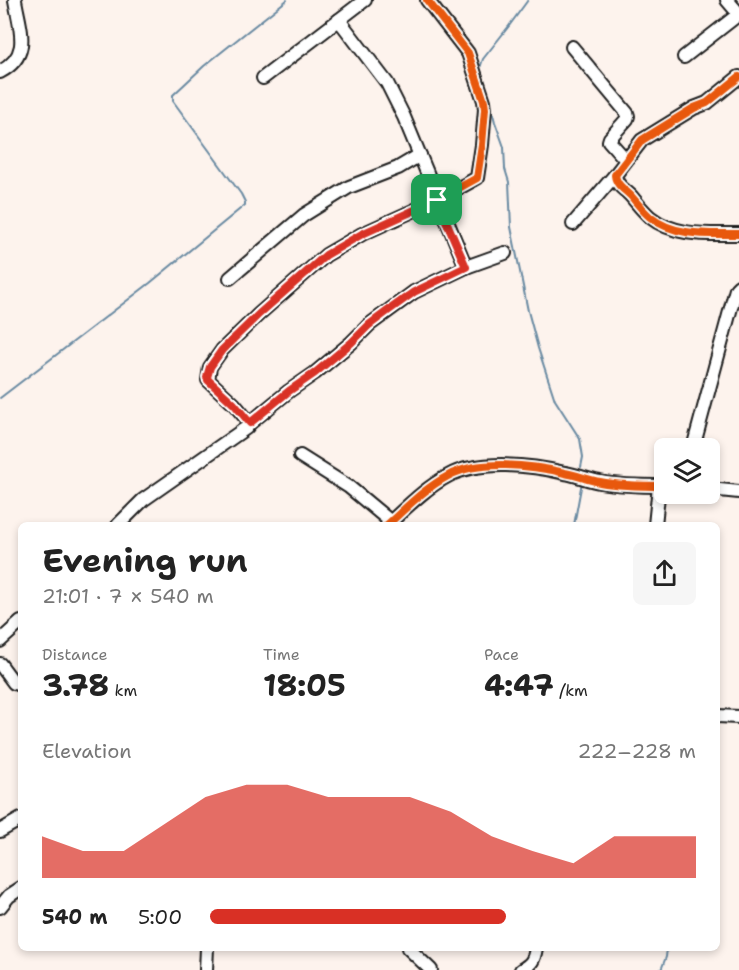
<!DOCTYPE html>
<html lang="en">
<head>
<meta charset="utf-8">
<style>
	body { margin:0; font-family:"Shantell Sans",sans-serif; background:#f6f6f6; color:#222; height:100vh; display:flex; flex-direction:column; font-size:22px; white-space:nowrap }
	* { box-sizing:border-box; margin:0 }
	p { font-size:20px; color:#767676 }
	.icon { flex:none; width:33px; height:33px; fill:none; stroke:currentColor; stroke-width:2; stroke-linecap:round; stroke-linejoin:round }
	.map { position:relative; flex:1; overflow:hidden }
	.details { position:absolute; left:18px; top:522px; width:702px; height:429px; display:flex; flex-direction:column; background:#fff; border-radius:9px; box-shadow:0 3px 9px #0003 }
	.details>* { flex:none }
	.controls { position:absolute; left:654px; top:438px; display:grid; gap:12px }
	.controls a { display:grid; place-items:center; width:66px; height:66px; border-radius:9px; background:#fff; box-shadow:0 3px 9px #0003; font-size:30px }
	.pin { position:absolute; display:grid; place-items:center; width:51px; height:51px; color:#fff; margin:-26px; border-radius:12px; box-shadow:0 3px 9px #0006 }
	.round { display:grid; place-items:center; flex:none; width:63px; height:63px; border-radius:9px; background:#f6f6f6 }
	.headline { display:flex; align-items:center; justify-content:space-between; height:102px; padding:0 24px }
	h1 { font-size:33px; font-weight:700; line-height:45px }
	.stats { display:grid; grid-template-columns:repeat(3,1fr); gap:9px; height:102px; padding:6px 24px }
	.stats div { display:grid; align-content:center }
	.stats b { font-size:30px; font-weight:700 }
	.stats small { font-size:16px; font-weight:400 }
	.stats p { font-size:16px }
	.chart { height:168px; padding:12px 24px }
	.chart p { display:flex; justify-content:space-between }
	.chart svg { width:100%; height:108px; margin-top:6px; fill:#d93025; opacity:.7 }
	ul { padding:0 24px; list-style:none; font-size:20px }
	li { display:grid; grid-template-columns:96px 72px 1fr; align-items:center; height:45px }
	li i { height:15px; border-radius:8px; background:#d93025 }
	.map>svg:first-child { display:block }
</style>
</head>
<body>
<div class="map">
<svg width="739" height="970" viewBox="0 0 739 970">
	<rect width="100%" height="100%" fill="#fdf3ed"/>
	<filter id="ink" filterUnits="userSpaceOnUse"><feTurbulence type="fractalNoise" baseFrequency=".0167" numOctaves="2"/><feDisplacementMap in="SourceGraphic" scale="12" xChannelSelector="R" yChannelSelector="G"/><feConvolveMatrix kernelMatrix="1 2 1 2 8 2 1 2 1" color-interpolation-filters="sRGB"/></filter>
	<g filter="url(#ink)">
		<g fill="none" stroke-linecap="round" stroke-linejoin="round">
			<!-- stream -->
			<g stroke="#698aa2" stroke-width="2">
				<polyline points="487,91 480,68 483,59 509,26 528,0"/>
				<polyline points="489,99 495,122 504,147 505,169 509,182 511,227 528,311 538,348 555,400 580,439 583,457 581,467"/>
				<polyline points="0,398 150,283 245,205 245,202 241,194 173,101 173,95 204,66 287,0"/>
				<polyline points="574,525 582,482"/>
				<polyline points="661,970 666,957 667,948"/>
			</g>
			<!-- minor casing -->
			<g stroke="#1c1c1c" stroke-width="16">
				<g id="minor">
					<polyline points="727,0 739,14"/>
					<polyline points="339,20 387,83 404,117 466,267"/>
					<polyline points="572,47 627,113 628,116 627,119 610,138 609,141 626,160"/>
					<polyline points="684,57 739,14"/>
					<path d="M0,72C32,55 20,30 15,0"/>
					<path d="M739,77L707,103L694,108L642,140L615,175C616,185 624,189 631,196C637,203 643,211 650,217C675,237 709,234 739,234"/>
					<polyline points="263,78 365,0"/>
					<polyline points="573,224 615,175"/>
					<polyline points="230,278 304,215 349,187 398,168 420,155"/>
					<polyline points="250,423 234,404 208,380 210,367 222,350 259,314 326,255 362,234 437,200 477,178 482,145 485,109 484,101 468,53 427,0"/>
					<polyline points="693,448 736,289 739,286"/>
					<polyline points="300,456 349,487 391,522"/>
					<polyline points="710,489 739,492"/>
					<polyline points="118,525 143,500 246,428 250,423 289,391 315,373 351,343 369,325 414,292 466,267 505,253"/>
					<path d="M387,525C406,508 425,488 448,476C479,459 532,465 565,473C577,475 588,480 600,482C621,486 643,486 664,486"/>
					<polyline points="655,525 659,486"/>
					<polyline points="0,641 21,622"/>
					<polyline points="0,664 14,683 21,685"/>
					<polyline points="717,716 739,717"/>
					<polyline points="0,831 21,819"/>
					<polyline points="0,907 9,896 21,888"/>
					<polyline points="408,948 431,970"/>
					<polyline points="206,970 207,948"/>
					<path d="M521,970C532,964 534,960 536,948"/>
				</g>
			</g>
			<!-- minor -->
			<use href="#minor" stroke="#fff" stroke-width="12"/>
			<!-- cycleway casing -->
			<g stroke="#fff" stroke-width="11">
				<g id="cycleway">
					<path d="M739,77L707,103L694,108L642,140L615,175C616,185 624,189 631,196C637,203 643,211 650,217C675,237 709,234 739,234"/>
					<polyline points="250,423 234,404 208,380 210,367 222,350 259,314 326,255 362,234 437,200 477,178 482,145 485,109 484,101 468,53 427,0"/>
					<path d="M387,525C406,508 425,488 448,476C479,459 532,465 565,473C577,475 588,480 600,482C621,486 643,486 664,486"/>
				</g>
			</g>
			<!-- cycleway -->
			<use href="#cycleway" stroke="#e8590c" stroke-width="8"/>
		</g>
	</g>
	<g fill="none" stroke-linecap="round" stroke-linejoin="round" filter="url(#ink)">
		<!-- route casing -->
		<g stroke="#fff" stroke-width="12">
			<polygon id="route" points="437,200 466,267 414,292 389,310 369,325 351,343 315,373 289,391 250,423 234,404 208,380 207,377 210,367 222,350 259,314 326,255 362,234"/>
		</g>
		<!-- route -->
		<use href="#route" stroke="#d93025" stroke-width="8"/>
	</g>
</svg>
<div class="controls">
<a><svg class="icon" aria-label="layers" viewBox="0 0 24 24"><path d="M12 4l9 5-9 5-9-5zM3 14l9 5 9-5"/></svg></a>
</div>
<div class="pin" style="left:437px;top:200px;background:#1e9e55"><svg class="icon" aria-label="arrive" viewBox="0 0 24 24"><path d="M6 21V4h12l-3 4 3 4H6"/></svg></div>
<section class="details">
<div class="headline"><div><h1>Evening run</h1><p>21:01 · 7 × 540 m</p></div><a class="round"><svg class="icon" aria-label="share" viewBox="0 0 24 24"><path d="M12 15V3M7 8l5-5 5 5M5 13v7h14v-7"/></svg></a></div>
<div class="stats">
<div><p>Distance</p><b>3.78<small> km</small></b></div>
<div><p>Time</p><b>18:05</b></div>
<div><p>Pace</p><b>4:47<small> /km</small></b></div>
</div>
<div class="chart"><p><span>Elevation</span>222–228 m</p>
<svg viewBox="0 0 160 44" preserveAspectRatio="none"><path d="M0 44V27L10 33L20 33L30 22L40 11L50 6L60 6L70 11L80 11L90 11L100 17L110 27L120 33L130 38L140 27L150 27L160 27V44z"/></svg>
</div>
<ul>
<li><b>540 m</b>5:00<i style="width:61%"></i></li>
</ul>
</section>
</div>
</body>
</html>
